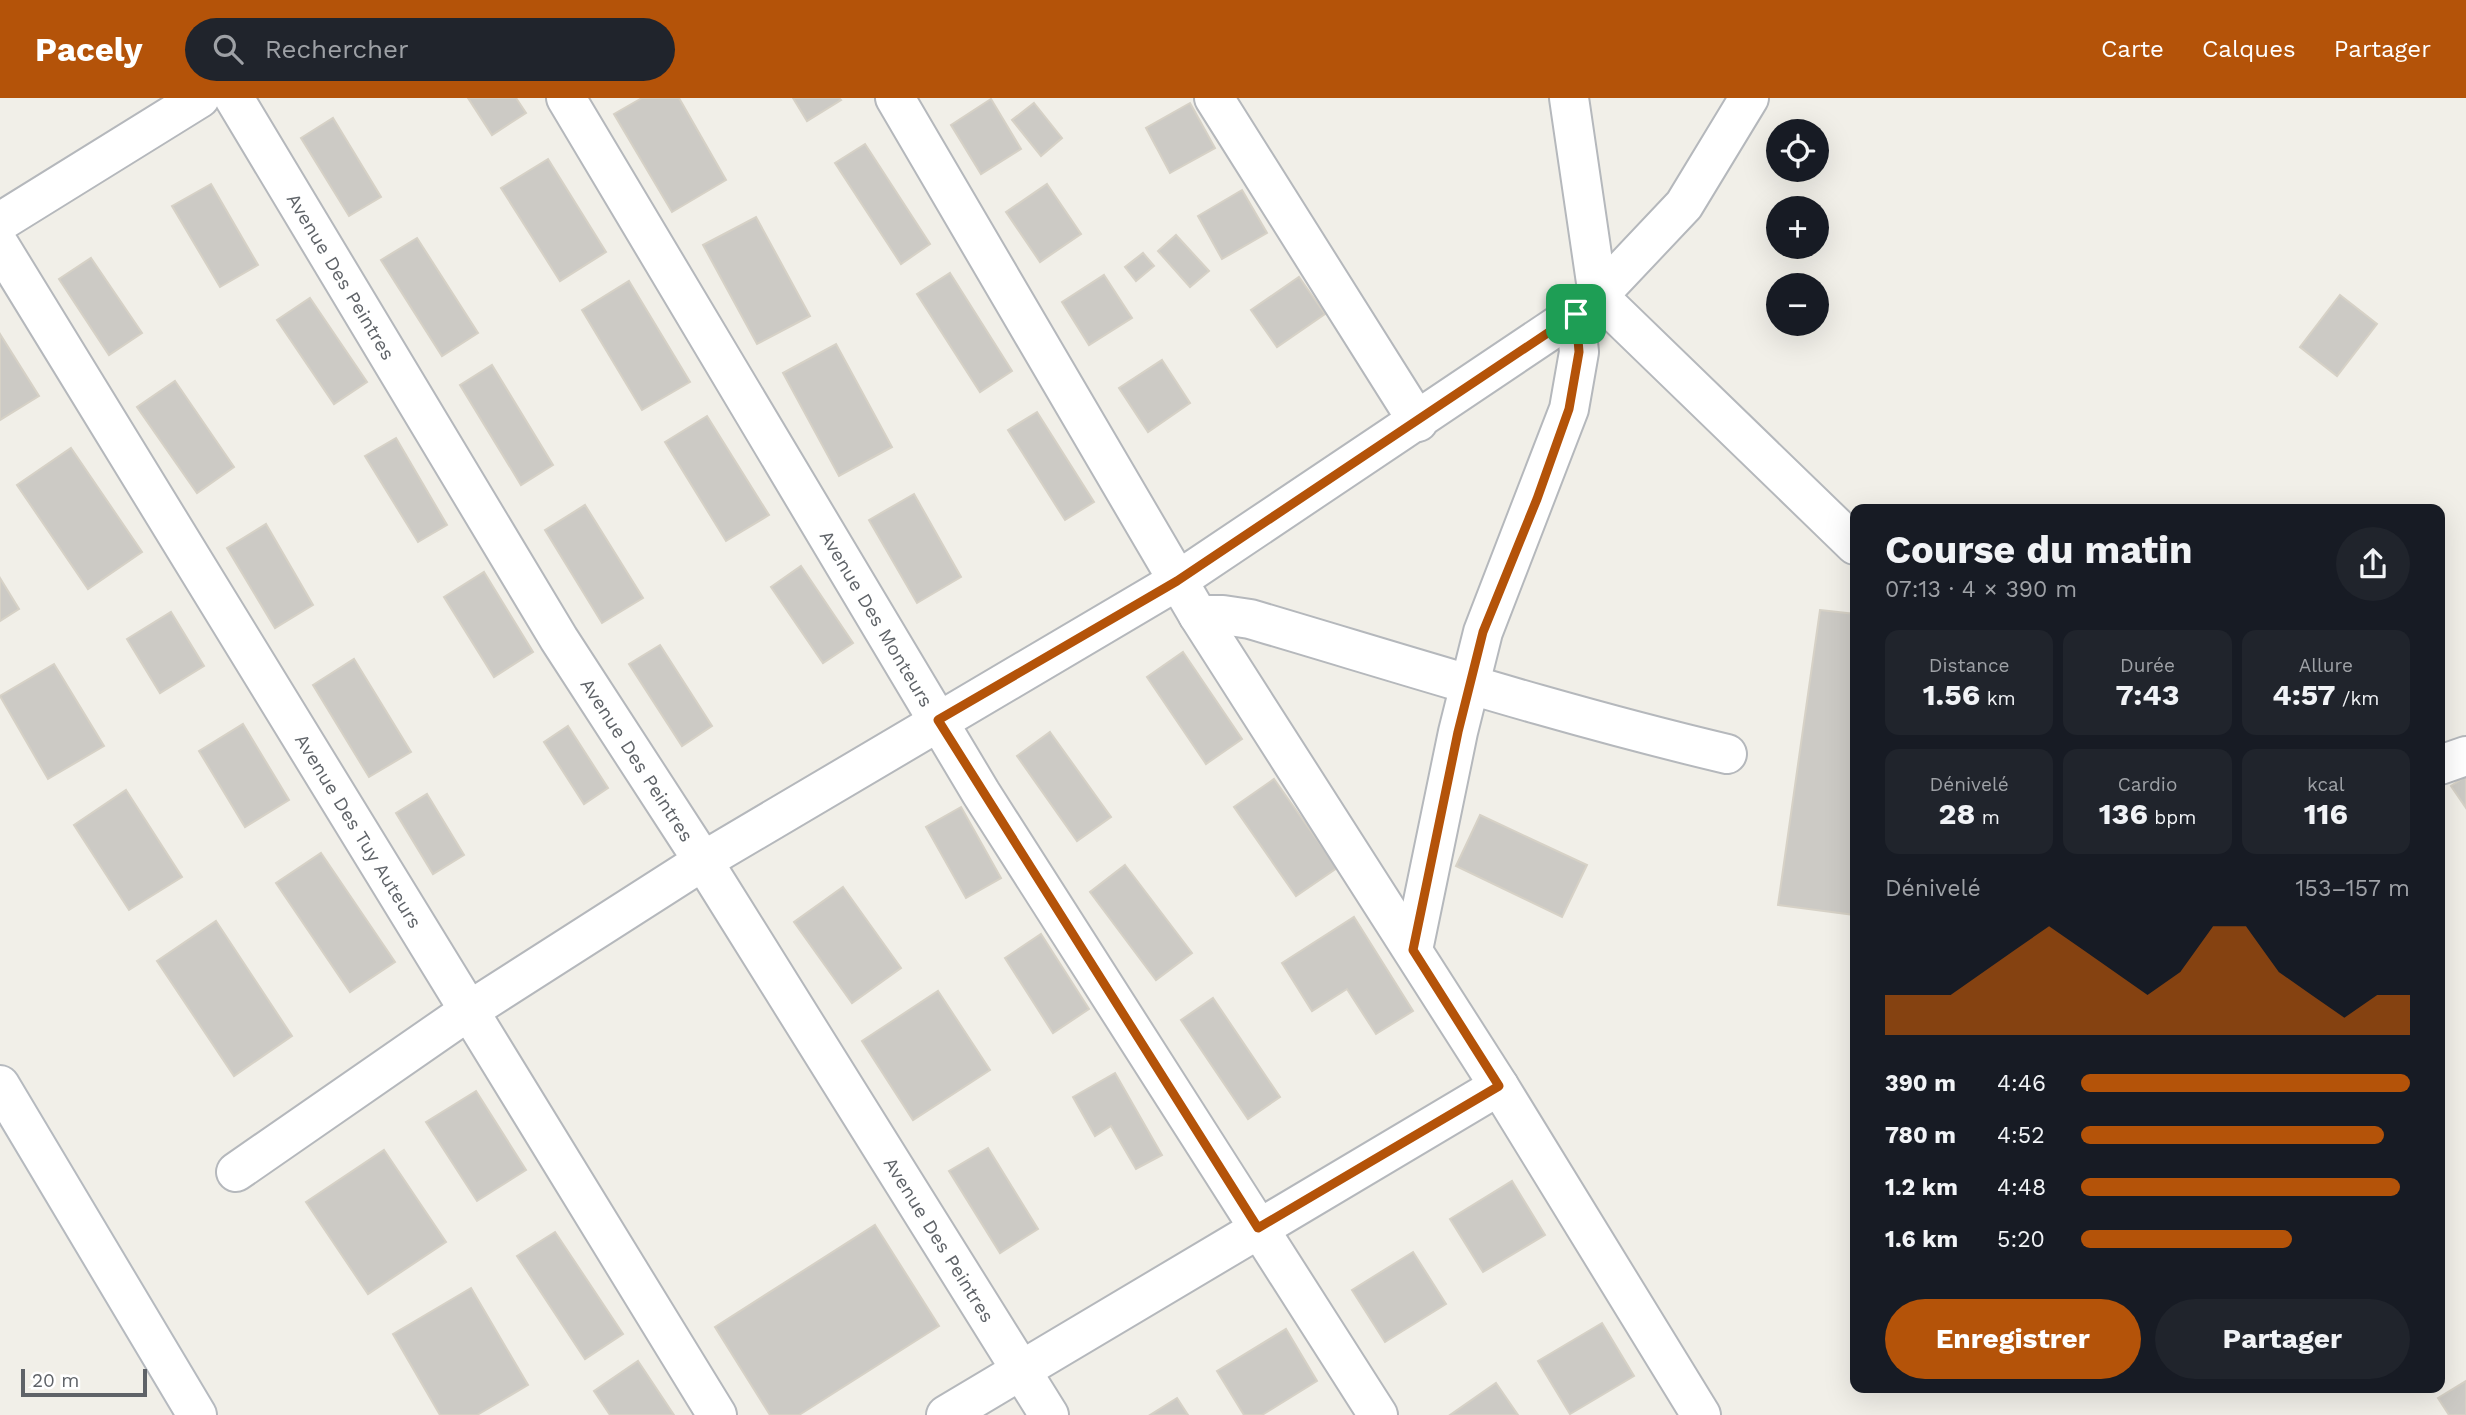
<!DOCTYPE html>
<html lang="fr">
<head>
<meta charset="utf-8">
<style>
	body { margin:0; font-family:"Work Sans",sans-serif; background:#20242c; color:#f1f3f6; height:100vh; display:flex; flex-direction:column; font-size:26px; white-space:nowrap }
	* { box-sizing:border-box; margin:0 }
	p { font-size:23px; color:#9ea1a6 }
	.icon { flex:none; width:38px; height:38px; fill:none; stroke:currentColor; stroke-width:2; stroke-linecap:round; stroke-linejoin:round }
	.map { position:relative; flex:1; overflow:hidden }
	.panel { position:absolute; left:1850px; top:406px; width:595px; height:889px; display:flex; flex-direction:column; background:#171b24; border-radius:14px; box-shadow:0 7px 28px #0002 }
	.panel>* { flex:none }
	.buttons { position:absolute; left:1766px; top:21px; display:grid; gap:14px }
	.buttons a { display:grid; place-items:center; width:63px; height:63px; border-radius:50%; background:#171b24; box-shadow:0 7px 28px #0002; font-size:35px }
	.scale { position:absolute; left:21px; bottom:18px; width:126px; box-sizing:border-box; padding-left:7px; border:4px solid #5f6368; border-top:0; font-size:19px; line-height:24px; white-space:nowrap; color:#5f6368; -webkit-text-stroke:5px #fff; paint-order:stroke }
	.pin { position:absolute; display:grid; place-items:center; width:60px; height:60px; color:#fff; margin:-30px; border-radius:14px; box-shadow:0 4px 10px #0006 }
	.round { display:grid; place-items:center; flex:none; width:74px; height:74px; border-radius:37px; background:#20242c }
	.head { display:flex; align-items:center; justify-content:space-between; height:119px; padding:0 35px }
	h1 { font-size:38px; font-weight:700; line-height:52px }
	.stats { display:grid; grid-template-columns:repeat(3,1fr); gap:10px; height:119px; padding:7px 35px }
	.stats div { display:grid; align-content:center; border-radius:14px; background:#20242c; text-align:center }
	.stats b { font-size:30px; font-weight:700 }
	.stats small { font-size:19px; font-weight:400 }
	.stats p { font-size:19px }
	.chart { height:196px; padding:14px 35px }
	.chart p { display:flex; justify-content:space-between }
	.chart svg { width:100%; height:126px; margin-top:7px; fill:#b45309; opacity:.7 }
	.action { display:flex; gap:14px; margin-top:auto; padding:14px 35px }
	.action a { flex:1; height:80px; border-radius:42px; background:#b45309; color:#fff; font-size:28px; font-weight:700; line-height:80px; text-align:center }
	.action a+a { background:#20242c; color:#f1f3f6 }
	ul { padding:0 35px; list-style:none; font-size:23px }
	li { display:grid; grid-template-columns:112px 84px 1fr; align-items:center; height:52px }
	li i { height:18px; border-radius:9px; background:#b45309 }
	header { display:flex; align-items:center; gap:42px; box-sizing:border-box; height:98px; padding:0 35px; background:#b45309; color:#fff }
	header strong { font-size:33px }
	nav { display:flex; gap:38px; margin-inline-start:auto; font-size:24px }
	.search { width:490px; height:63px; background:#20242c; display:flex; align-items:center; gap:18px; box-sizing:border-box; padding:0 24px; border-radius:38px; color:#9ea1a6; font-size:26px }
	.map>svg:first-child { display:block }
</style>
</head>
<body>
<header>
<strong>Pacely</strong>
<div class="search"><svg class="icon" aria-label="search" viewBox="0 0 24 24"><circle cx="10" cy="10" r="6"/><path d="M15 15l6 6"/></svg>Rechercher</div>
<nav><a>Carte</a><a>Calques</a><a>Partager</a></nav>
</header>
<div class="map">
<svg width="2466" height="1317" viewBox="0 0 2466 1317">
	<rect width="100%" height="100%" fill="#f1efe8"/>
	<!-- building -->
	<g fill="#cccac5" stroke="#d6d1c6" stroke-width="2">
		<polygon points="468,0 516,0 526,15 492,37"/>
		<polygon points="642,0 679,0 726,82 672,114 614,16"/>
		<polygon points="793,0 839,0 841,2 807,23"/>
		<polygon points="991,1 1021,51 981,76 951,27"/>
		<polygon points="1034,5 1062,40 1041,58 1012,22"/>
		<polygon points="1190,5 1215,50 1170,75 1146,30"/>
		<polygon points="333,20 381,99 349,118 301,40"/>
		<polygon points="865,46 930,146 901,166 835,65"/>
		<polygon points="548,61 606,154 560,183 501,90"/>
		<polygon points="211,86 258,167 220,189 172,108"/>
		<polygon points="1047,86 1081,136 1040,164 1006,114"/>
		<polygon points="1242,92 1267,135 1222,161 1198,118"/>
		<polygon points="756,119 810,218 757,246 703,147"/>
		<polygon points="1176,137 1209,173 1190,189 1158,153"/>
		<polygon points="417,140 478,235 442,258 381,162"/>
		<polygon points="1143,155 1154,168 1136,183 1125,169"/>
		<polygon points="91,160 142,235 109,257 59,181"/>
		<polygon points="950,175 1012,273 980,294 917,196"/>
		<polygon points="1104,177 1132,220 1089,247 1062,204"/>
		<polygon points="1299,179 1325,216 1277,249 1251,212"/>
		<polygon points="629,183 690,284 642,312 582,212"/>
		<polygon points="2340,197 2377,226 2337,278 2300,249"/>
		<polygon points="310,200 367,284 334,306 277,222"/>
		<polygon points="0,236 39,298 0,322"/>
		<polygon points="836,246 892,349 839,378 783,275"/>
		<polygon points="1162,262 1190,305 1148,334 1119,290"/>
		<polygon points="492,267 553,367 521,387 460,287"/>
		<polygon points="175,283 234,369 197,395 137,309"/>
		<polygon points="1037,314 1094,404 1065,422 1008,332"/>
		<polygon points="707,318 769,417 726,443 665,344"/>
		<polygon points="396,340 447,427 418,444 365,358"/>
		<polygon points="71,350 142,454 88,491 17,387"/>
		<polygon points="914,396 961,479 917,505 869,422"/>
		<polygon points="585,407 643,500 602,525 545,432"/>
		<polygon points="266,426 313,507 275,530 227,450"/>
		<polygon points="801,468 853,545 823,565 771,489"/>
		<polygon points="484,474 533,554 494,579 444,499"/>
		<polygon points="0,480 19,511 0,523"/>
		<polygon points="1820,512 1855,516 1855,817 1778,807"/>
		<polygon points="171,514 204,568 160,595 127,541"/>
		<polygon points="660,547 712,628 682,648 629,566"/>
		<polygon points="1183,554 1242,641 1206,666 1147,579"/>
		<polygon points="354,561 411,654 369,679 313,587"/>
		<polygon points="54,566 104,648 48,681 0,598"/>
		<polygon points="243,626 289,702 245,729 199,653"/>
		<polygon points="568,628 608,690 584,706 544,644"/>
		<polygon points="1050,634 1111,719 1077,743 1017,658"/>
		<polygon points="2466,678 2466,710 2451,688"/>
		<polygon points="1274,681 1337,770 1296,798 1234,709"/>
		<polygon points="126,692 182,779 129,812 74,727"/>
		<polygon points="427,696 464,757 433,776 396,715"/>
		<polygon points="961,709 1001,780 966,800 926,729"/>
		<polygon points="1480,717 1587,767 1562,819 1456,768"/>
		<polygon points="321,755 395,864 350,894 276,785"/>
		<polygon points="1125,767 1192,855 1156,882 1090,794"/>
		<polygon points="843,789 901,870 852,905 794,824"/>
		<polygon points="1354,819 1413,913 1376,936 1347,891 1312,913 1282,865"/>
		<polygon points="216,823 292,938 234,978 157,863"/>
		<polygon points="1041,836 1089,911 1053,935 1005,860"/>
		<polygon points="938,893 990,972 913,1022 862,943"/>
		<polygon points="1213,900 1280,999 1248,1021 1181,922"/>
		<polygon points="1115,975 1162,1057 1136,1071 1111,1028 1095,1038 1073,999"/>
		<polygon points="476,993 526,1072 477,1103 426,1024"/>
		<polygon points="988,1050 1038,1131 1000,1155 949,1073"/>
		<polygon points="384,1052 446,1144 368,1196 306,1104"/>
		<polygon points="1512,1083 1545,1137 1483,1174 1450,1121"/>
		<polygon points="875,1127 939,1228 799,1317 770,1317 715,1229"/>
		<polygon points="555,1134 623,1236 585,1261 517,1158"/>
		<polygon points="1413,1154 1446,1206 1385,1244 1352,1192"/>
		<polygon points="471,1190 528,1287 477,1317 440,1317 393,1236"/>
		<polygon points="1602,1225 1634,1278 1570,1316 1538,1263"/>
		<polygon points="1286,1231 1317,1283 1262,1317 1244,1317 1217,1273"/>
		<polygon points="638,1263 674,1317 610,1317 594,1293"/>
		<polygon points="2466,1283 2466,1317 2449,1317 2438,1300"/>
		<polygon points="1496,1285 1518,1317 1450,1317"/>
		<polygon points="1177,1300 1188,1317 1150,1317"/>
	</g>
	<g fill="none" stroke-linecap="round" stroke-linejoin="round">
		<!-- street casing -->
		<g stroke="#b5b8bc" stroke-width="42">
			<g id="street">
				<path id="s1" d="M234,0L559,541L703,763L1049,1317"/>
				<path id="s2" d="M566,0L981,695L1378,1317"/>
				<polyline points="895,0 1198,517 1499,988 1701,1317"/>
				<polyline points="1214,0 1418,324"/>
				<polyline points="1569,0 1598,198 1855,447"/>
				<polyline points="0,124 200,0"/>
				<path id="s3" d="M0,148L717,1317"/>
				<path d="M1198,517H1223L1250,521C1409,568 1566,618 1727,656"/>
				<polyline points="2440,667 2466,658"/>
				<polyline points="1413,852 1458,634 1483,534 1569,311 1579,254 1575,216"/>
				<polyline points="236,1074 467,914 703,763 1177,483 1575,216 1598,198 1684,107 1749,0"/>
				<polyline points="946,1317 1499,988"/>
			</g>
		</g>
		<!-- secondary casing -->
		<g stroke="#b6babf" stroke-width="42">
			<polyline id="secondary" points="0,987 197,1317"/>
		</g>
		<!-- street -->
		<use href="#street" stroke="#fff" stroke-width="38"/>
		<!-- secondary -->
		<use href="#secondary" stroke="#fff" stroke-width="38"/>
	</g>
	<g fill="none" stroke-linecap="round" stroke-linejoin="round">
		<!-- route casing -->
		<g stroke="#fff" stroke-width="14">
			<polygon id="route" points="1576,216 1579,254 1569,311 1537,401 1483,534 1458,634 1413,852 1499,988 1258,1130 938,622 1177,483"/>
		</g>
		<!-- route -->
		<use href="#route" stroke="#b45309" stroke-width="9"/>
	</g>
	<g text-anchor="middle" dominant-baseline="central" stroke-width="6" stroke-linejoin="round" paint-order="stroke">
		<!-- street labels -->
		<g font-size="19" fill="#5f6368" stroke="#fff">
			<text stroke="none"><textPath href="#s1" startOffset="208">Avenue Des Peintres</textPath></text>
			<text stroke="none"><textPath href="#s2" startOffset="606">Avenue Des Monteurs</textPath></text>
			<text stroke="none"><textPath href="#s1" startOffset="775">Avenue Des Peintres</textPath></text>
			<text stroke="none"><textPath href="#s3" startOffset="686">Avenue Des Tuy Auteurs</textPath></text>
			<text stroke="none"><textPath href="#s1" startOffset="1342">Avenue Des Peintres</textPath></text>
		</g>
	</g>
</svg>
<div class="buttons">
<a><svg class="icon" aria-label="locate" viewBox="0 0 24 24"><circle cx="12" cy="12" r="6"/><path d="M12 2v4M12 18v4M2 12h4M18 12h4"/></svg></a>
<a>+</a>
<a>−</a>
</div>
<div class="scale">20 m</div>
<div class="pin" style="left:1576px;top:216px;background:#1e9e55"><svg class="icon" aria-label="arrive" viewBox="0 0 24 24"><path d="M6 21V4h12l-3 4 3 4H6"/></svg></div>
<section class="panel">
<div class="head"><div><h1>Course du matin</h1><p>07:13 · 4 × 390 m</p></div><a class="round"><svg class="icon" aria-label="share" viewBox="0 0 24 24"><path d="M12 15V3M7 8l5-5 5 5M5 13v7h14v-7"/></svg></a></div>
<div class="stats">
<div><p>Distance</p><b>1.56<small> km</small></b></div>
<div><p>Durée</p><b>7:43</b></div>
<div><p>Allure</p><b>4:57<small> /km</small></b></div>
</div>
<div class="stats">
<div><p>Dénivelé</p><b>28<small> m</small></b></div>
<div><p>Cardio</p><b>136<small> bpm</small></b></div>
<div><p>kcal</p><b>116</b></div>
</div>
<div class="chart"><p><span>Dénivelé</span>153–157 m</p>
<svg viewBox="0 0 160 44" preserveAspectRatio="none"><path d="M0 44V30L10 30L20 30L30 22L40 14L50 6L60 14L70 22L80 30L90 22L100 6L110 6L120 22L130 30L140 38L150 30L160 30V44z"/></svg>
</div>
<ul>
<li><b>390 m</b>4:46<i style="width:100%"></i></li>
<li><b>780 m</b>4:52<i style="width:92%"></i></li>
<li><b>1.2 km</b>4:48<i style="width:97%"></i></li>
<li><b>1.6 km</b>5:20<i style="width:64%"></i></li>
</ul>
<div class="action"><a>Enregistrer</a><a>Partager</a></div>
</section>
</div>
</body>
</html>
